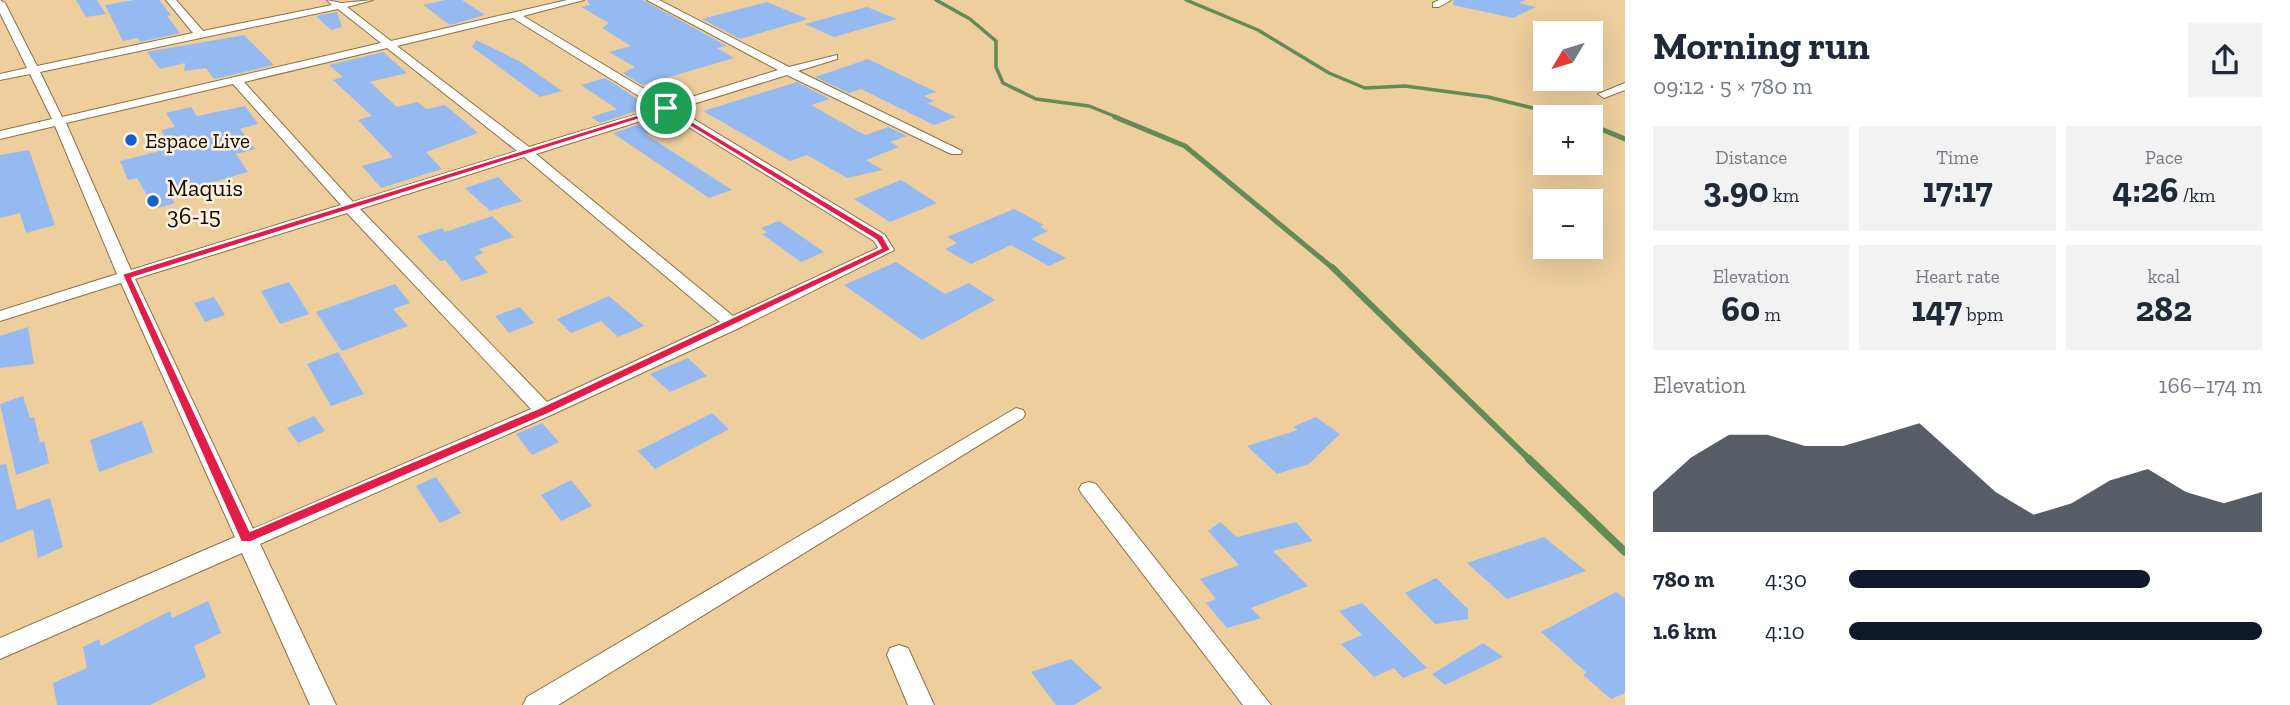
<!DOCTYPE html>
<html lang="en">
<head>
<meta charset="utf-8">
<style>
	body { margin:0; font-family:"Zilla Slab",serif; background:#f2f2f3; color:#1f2937; height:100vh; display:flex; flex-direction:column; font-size:26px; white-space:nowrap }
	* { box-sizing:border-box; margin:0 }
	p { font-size:23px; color:#747a83 }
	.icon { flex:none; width:38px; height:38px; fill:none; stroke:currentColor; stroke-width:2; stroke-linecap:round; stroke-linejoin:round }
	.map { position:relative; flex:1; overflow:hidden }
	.details { display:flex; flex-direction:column; background:#fff; width:665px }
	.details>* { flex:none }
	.needle { width:46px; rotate:232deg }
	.buttons { position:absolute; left:1533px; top:21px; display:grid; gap:14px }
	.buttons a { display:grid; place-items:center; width:70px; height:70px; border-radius:0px; background:#fff; box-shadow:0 7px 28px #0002; font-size:35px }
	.pin { position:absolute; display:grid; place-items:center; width:60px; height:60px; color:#fff; margin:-30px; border:4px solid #fff; border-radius:50%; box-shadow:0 2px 7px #0007 }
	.round { display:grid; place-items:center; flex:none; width:74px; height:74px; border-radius:0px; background:#f2f2f3 }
	.head { display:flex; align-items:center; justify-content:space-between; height:119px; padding:0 28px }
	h1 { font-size:38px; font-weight:800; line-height:52px }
	.figures { display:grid; grid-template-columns:repeat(3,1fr); gap:10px; height:119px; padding:7px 28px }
	.figures div { display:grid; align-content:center; border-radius:0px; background:#f2f2f3; text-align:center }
	.figures b { font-size:35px; font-weight:800 }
	.figures small { font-size:19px; font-weight:400 }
	.figures p { font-size:19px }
	.chart { height:196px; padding:14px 28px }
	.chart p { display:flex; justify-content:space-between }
	.chart svg { width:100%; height:126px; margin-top:7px; fill:#111827; opacity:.7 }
	ul { padding:0 28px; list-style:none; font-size:23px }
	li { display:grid; grid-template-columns:112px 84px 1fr; align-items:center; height:52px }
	li i { height:18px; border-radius:9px; background:#111827 }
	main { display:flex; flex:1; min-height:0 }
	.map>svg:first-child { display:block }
</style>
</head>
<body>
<main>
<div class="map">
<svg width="1625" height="705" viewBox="0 0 1625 705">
	<rect width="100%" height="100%" fill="#eece9d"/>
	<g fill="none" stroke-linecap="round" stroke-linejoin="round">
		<!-- stream-far3 -->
		<g stroke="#638b55" stroke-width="3.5">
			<polyline points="936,0 970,19 996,41 996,67 1003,83 1036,99 1089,106 1119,118"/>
			<polyline points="1186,0 1258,30 1329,73 1365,88 1405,86 1488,97 1569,117"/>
		</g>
		<!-- stream-far2 -->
		<g stroke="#638b55" stroke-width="5">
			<polyline points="1115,117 1185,146 1334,269"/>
			<polyline points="1591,125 1625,139"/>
		</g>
		<!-- stream-far1 -->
		<polyline stroke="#638b55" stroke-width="6" points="1332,267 1531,461"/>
		<!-- stream -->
		<polyline stroke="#638b55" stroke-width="8" points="1529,459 1625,552"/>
	</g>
	<!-- building -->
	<g fill="#95baf2">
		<polygon points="76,0 97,0 106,14 86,17"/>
		<polygon points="134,0 159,0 171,15 167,16 180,33 140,42 137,38 123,41 105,5"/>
		<polygon points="445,0 462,0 485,15 450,25 423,5"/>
		<polygon points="587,0 643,0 727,46 717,48 734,58 642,85 623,73 635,67 609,52 631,46 602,28 609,23 581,7 590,5"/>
		<polygon points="1454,0 1526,0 1519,3 1536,7 1513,18 1453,5"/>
		<polygon points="767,2 808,19 740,39 702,19"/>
		<polygon points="867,7 897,19 834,37 805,24"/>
		<polygon points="337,12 342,27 331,30 316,16"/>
		<polygon points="244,35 274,65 214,79 206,68 184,71 185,63 160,69 147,52"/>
		<polygon points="476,40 519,61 562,91 540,97 472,47"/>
		<polygon points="383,52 407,73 370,82 397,107 418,102 426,109 445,105 478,133 426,152 442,169 381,188 362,166 393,157 358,120 372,116 333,80 343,77 329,65"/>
		<polygon points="868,59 936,92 924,96 934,101 927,103 956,117 934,125 861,89 849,93 815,77"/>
		<polygon points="605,78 624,90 648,107 600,123 591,117 617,109 581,85"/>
		<polygon points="797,82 830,99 811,105 861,133 866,135 888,127 907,136 890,142 899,147 866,160 883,170 847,178 807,155 790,161 703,111"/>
		<polygon points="245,106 258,124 240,129 255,149 236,154 248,172 169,195 175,203 155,209 137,178 128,180 120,161 164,150 159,142 167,140 161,130 175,127 166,113 191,107 197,116"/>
		<polygon points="640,124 652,132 645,134 732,190 709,198 613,133"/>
		<polygon points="29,150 55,225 26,233 20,213 0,218 0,155"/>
		<polygon points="498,177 522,201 490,211 465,188"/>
		<polygon points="901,180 937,203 890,222 854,199"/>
		<polygon points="1014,209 1044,225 1040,227 1048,231 1031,239 1066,258 1049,266 1011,245 971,264 945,249 957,243 947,237"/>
		<polygon points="492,216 514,237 479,249 483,253 474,257 488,273 462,281 445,260 440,261 417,236 442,228 445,232"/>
		<polygon points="779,221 786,226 824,252 801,262 762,234 767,232 761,228"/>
		<polygon points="896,262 945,294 969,283 995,300 922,340 844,285"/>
		<polygon points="289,282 309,314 280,324 261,291"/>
		<polygon points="395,284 410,303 393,309 408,326 342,351 316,312"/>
		<polygon points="609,296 644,326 618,337 601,321 571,333 557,319"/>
		<polygon points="214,297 225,315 205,322 194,303"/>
		<polygon points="520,307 534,323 509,333 495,316"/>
		<polygon points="28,327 34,364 0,368 0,336"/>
		<polygon points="338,352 364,394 331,406 307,364"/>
		<polygon points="688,358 707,376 670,392 650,374"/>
		<polygon points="23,396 30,418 34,417 40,443 44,441 49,463 16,475 0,404"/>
		<polygon points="712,413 729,429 655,469 638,451"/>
		<polygon points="314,416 325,431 298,443 287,428"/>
		<polygon points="1316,417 1340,434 1309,464 1277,474 1247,446 1298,430 1293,427"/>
		<polygon points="142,421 153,452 99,472 90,440"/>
		<polygon points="542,423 559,442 532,455 516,434"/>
		<polygon points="6,464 17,510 50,498 63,547 38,558 33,529 0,543 0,465"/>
		<polygon points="436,477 461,513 440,523 416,486"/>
		<polygon points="571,480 592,506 561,521 541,495"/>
		<polygon points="1220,522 1237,537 1296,522 1313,541 1273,551 1308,586 1251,608 1261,618 1227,628 1206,603 1216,599 1200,579 1239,565 1208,531"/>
		<polygon points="1544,537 1586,571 1507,599 1467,563"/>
		<polygon points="1436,578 1468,609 1468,619 1435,624 1405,593"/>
		<polygon points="1616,592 1625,598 1625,693 1611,699 1583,675 1587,673 1541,632"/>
		<polygon points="208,601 221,633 194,646 206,677 150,705 57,705 53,683 87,668 83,647 99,639 101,646 170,611 172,618"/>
		<polygon points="1362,603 1427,668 1403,678 1394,668 1374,677 1341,644 1362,635 1339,611"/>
		<polygon points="1483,643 1503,657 1445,685 1432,674"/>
		<polygon points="1071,659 1102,688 1074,705 1056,705 1031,672"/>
	</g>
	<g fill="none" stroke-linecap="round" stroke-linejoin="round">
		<!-- street casing -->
		<g stroke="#8d7143" stroke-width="2">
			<g id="street">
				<path d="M0,0L5,3L37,66L193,33L166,0H176L203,31L332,5L327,0L341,3L373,0L347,7L391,41L567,0H584L523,16L669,104L778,70L647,0H659L789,67L837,55V59L798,71L962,151L961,154H951L787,75L677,109L885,235L894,250L739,328L551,415L260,544L336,705H310L242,553L0,659V638L235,537L121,283L0,321V311L117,274L55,126L0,139V131L52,119L30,74L0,80V74L27,68L0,13ZM338,9L381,43L62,117L40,72ZM513,18L658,108L529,147L397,46ZM387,48L517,151L353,202L244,82ZM233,84L341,205L131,270L66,123ZM666,113L874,241L878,248L733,316L536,154ZM524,157L720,322L547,402L360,209ZM347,213L531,409L253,529L135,279Z"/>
				<polygon points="1439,0 1451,0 1439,7 1433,7 1433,3"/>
				<polygon points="1625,83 1625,90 1604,98 1598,94"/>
				<polygon points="1016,408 1023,410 1025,414 1023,418 558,705 523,705 527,697"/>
				<polygon points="1089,482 1096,484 1271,705 1243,705 1082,494 1079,489 1082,484"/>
				<polygon points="899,645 908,648 934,705 908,705 887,655 890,648"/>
			</g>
		</g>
		<!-- street -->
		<use href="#street" fill="#fff" fill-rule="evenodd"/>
	</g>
	<!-- route -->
	<path fill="#e11d48" stroke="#fff" stroke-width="2" fill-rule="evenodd" d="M666,106L883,236L891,250L548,414L251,542H241L122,274ZM665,111L876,240L881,248L539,408L250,531L132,278Z"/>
	<!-- markers -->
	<g fill="#1061cb" stroke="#fff2df" stroke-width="2.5">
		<circle cx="131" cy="140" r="7"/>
		<circle cx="153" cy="201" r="7"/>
	</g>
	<g text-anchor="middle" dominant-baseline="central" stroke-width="5" stroke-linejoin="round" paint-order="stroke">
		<!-- far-poi labels -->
		<g font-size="21" fill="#140900" stroke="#fff2df" text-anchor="start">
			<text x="145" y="140">Espace Live</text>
		</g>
		<!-- poi labels -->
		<g font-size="24" fill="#140900" stroke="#fff2df" text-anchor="start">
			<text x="167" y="187">Maquis<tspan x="167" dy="28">36-15</tspan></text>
		</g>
	</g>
</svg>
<div class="buttons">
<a><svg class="needle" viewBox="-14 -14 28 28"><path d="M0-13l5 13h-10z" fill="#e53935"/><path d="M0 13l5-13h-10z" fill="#747a83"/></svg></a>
<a>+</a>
<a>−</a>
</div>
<div class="pin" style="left:666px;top:108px;background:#1e9e55"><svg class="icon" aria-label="arrive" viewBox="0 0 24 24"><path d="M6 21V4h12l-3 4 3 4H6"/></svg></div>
</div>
<section class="details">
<div class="head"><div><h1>Morning run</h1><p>09:12 · 5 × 780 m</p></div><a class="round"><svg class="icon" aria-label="share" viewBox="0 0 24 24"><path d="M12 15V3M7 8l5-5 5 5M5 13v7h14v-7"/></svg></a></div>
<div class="figures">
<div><p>Distance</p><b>3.90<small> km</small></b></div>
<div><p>Time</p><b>17:17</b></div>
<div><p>Pace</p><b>4:26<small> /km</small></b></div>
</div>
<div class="figures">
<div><p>Elevation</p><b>60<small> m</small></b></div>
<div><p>Heart rate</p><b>147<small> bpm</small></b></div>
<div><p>kcal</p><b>282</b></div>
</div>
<div class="chart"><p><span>Elevation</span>166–174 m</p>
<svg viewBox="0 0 160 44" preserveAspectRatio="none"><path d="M0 44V30L10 18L20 10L30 10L40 14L50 14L60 10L70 6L80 18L90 30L100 38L110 34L120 26L130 22L140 30L150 34L160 30V44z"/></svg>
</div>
<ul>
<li><b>780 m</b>4:30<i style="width:73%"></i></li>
<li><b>1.6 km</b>4:10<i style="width:100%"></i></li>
</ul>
</section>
</main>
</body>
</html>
